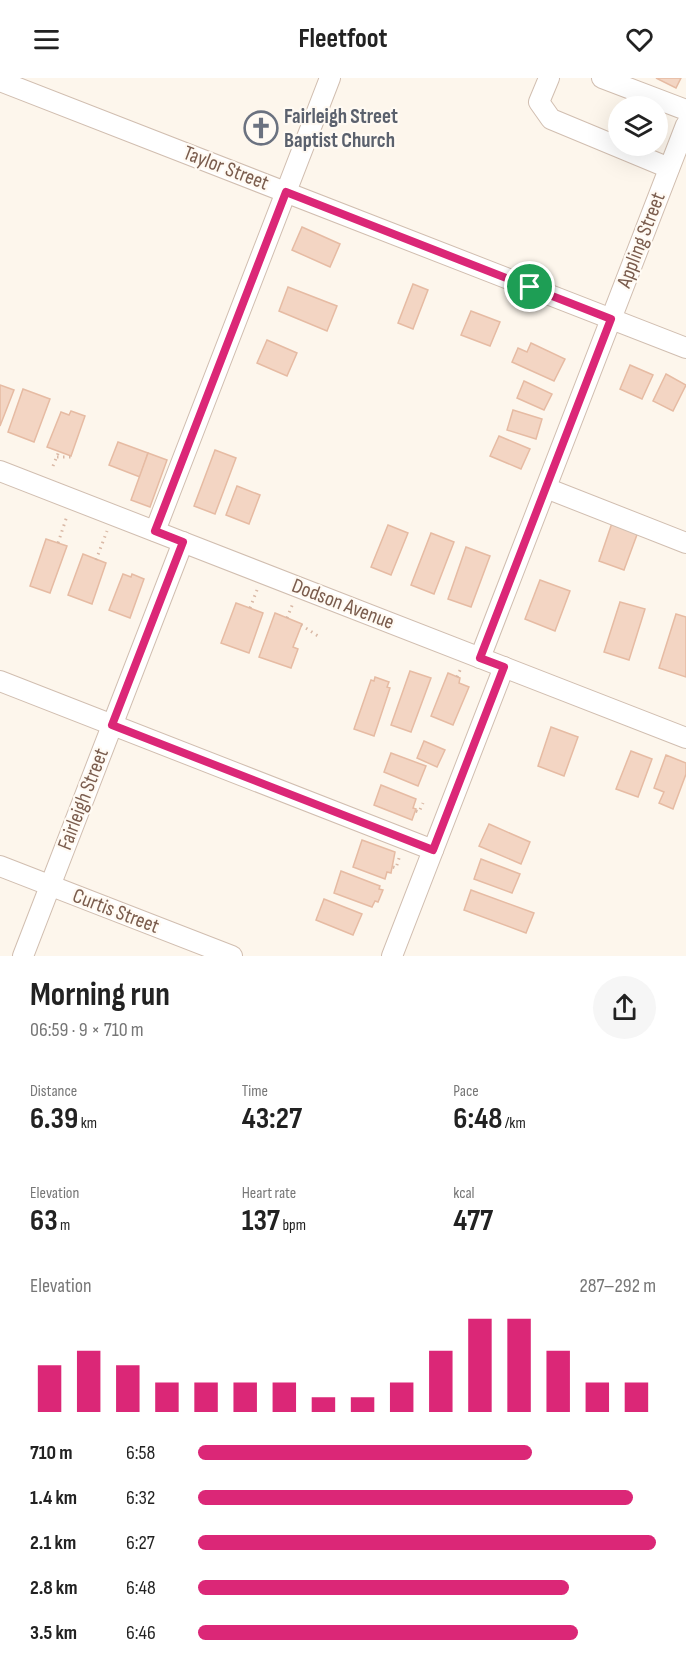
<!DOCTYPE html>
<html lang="en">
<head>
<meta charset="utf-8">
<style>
	body { margin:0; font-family:"Sofia Sans Condensed",sans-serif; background:#f6f6f6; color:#222; height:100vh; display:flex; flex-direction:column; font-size:22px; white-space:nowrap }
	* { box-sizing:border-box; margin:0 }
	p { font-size:20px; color:#767676 }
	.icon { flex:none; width:33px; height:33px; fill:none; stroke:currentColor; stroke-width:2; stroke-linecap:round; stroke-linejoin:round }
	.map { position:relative; height:878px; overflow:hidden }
	.panel { display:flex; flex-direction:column; background:#fff; flex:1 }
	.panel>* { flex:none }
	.controls { position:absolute; left:608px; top:18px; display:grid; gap:12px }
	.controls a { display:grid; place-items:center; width:60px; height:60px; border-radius:50%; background:#fff; box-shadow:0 6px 24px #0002; font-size:30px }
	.pin { position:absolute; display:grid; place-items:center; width:51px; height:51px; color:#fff; margin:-26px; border:3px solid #fff; border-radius:50%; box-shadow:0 2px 6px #0007 }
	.round { display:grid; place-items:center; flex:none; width:63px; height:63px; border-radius:32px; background:#f6f6f6 }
	.headline { display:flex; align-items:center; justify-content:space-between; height:102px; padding:0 30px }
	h1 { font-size:33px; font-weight:700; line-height:45px }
	.stats { display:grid; grid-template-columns:repeat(3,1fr); gap:9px; height:102px; padding:6px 30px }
	.stats div { display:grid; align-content:center }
	.stats b { font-size:30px; font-weight:700 }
	.stats small { font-size:16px; font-weight:400 }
	.stats p { font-size:16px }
	.chart { height:168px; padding:12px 30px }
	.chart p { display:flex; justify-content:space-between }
	.chart svg { width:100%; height:108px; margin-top:6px; stroke:#db2777; stroke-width:6 }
	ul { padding:0 30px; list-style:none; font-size:20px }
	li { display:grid; grid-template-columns:96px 72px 1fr; align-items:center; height:45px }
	li i { height:15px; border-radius:8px; background:#db2777 }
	header { display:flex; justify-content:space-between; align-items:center; height:78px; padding:0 30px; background:#fff; font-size:27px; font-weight:700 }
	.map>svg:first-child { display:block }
</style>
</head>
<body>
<header><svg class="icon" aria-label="menu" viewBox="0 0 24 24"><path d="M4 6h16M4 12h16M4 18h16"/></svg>Fleetfoot<svg class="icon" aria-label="heart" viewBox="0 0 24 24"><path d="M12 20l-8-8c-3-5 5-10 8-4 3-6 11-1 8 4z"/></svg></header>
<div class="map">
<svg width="686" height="878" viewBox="0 0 686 878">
	<rect width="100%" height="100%" fill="#fdf6ec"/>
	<!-- building -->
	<g fill="#f3d5c3" stroke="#e6bba3" stroke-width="1.5">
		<polygon points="656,0 681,0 676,10"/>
		<polygon points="302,149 340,166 330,189 292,172"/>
		<polygon points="413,206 428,212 413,251 398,245"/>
		<polygon points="288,209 337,228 327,253 279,233"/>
		<polygon points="471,233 500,244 490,268 461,257"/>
		<polygon points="267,262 297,275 287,298 257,285"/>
		<polygon points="531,265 565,281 554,303 512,284 518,270 527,274"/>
		<polygon points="630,287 653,297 642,321 620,311"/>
		<polygon points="666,296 686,307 673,333 653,323"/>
		<polygon points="524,303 552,316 544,332 517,320"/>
		<polygon points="0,307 14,312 0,348"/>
		<polygon points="23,311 50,321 34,364 8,354"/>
		<polygon points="513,332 542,341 536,361 507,352"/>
		<polygon points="71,333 85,338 71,378 47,369 61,334 69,337"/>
		<polygon points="499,358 530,371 521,391 490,378"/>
		<polygon points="118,364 148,375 140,399 109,387"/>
		<polygon points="215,372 236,380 215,436 194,428"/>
		<polygon points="148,375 167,382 150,429 131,422"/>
		<polygon points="237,408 260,417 249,446 226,437"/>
		<polygon points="612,445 638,454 624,492 599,483"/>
		<polygon points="388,447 408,455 391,497 371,489"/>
		<polygon points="431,455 454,464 434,516 411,507"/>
		<polygon points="46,461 67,468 50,515 30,508"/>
		<polygon points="466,469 490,478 471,529 448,521"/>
		<polygon points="83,476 106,485 92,526 68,517"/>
		<polygon points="123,496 131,499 132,496 144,501 130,540 109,532"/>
		<polygon points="540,502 570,513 555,553 525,541"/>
		<polygon points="620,524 645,531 629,582 604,574"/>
		<polygon points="236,525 263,535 249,575 221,565"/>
		<polygon points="275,535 302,546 293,569 298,571 291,590 259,579"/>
		<polygon points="676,536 686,539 686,599 659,590"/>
		<polygon points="410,593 431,600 411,654 391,647"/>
		<polygon points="448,595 460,600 459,605 469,609 453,647 431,638"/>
		<polygon points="375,599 389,604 387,609 390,610 374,658 354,651 371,602 374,603"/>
		<polygon points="551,649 578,659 564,698 538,688"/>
		<polygon points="424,663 445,672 437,689 417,680"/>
		<polygon points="631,673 652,681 638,719 616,711"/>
		<polygon points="391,675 426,688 418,708 384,694"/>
		<polygon points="666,677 686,685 686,696 673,731 659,725 664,714 654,710"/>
		<polygon points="381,707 416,721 413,730 416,731 412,742 374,727"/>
		<polygon points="489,746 530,764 521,786 479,768"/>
		<polygon points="362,762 395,774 391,795 387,794 385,801 353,789"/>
		<polygon points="481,781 520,796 512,815 474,801"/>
		<polygon points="341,793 380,808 379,811 383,812 378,824 375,823 372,829 334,815"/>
		<polygon points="471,812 534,835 526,855 464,832"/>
		<polygon points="324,821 362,836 353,857 316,842"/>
	</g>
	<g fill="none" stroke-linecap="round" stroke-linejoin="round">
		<!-- minor casing -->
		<g stroke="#d1beb0" stroke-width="22">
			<g id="minor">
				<polyline points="549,0 539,24 551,41 669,90"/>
				<polyline points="602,0 686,32"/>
				<polyline points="0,3 686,270"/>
				<polyline points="0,393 686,660"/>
				<polyline points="546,410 686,465"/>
				<polyline points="155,453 330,0"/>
				<polyline points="480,580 686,47"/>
				<polyline points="0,603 433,772"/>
				<polyline points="0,788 232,878"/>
				<polyline points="23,878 183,464"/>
				<polyline points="392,878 504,589"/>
			</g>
		</g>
		<!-- path -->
		<g stroke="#d9b8a5" stroke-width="3" stroke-dasharray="1.5 4.5" stroke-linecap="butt">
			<polyline points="57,379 75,379"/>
			<polyline points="53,388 59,373"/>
			<polyline points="58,465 67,438"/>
			<polyline points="96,482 107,453"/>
			<polyline points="250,530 257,512"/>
			<polyline points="287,540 293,525"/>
			<polyline points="301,547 321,560"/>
			<polyline points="457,599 461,590"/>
			<polyline points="416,733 419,734 423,725"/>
			<polyline points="393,789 396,790 400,777"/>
		</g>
		<!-- minor -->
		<use href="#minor" stroke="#fff" stroke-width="20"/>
	</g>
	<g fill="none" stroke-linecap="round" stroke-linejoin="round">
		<!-- route casing -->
		<g stroke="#fff" stroke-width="12">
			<polygon id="route" points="286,114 611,241 480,580 504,589 433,772 112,647 183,464 155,453"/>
		</g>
		<!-- route -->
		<use href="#route" stroke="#db2777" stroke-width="8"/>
	</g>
	<!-- icons -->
	<defs>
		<g id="church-ring" transform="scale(1.725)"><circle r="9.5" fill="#fffaf3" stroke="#6b7280" stroke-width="1.5"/><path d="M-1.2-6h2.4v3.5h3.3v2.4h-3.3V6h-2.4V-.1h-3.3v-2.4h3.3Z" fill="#6b7280"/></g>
	</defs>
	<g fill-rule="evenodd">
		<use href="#church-ring" x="261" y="50"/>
	</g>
	<g text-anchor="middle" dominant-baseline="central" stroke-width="4.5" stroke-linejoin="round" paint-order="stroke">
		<!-- worship labels -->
		<g font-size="21" font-weight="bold" fill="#5b616d" stroke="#fffaf3" text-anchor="start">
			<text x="284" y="38">Fairleigh Street<tspan x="284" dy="24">Baptist Church</tspan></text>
		</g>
		<!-- street labels -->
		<g font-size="21" fill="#7a5c4d" stroke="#fffaf3">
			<text transform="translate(226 90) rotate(21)">Taylor Street</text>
			<text transform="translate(641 162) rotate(-69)">Appling Street</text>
			<text transform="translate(343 526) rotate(21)">Dodson Avenue</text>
			<text transform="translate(83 721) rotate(-69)">Fairleigh Street</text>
			<text transform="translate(116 833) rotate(21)">Curtis Street</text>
		</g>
	</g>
</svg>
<div class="controls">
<a><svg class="icon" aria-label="layers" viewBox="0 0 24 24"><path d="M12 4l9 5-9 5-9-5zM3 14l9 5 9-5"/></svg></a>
</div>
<div class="pin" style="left:530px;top:209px;background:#1e9e55"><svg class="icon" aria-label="arrive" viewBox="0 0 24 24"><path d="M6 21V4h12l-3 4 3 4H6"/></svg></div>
</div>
<section class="panel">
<div class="headline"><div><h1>Morning run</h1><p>06:59 · 9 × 710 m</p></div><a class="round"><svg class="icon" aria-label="share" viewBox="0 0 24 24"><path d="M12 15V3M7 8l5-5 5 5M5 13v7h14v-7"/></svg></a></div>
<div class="stats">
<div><p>Distance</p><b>6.39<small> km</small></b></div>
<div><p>Time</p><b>43:27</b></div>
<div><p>Pace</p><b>6:48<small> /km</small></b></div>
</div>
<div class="stats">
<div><p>Elevation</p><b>63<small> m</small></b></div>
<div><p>Heart rate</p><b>137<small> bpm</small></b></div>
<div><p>kcal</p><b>477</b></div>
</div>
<div class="chart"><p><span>Elevation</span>287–292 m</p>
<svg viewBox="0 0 160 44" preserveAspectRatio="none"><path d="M5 44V25M15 44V19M25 44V25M35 44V32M45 44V32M55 44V32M65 44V32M75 44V38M85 44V38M95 44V32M105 44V19M115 44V6M125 44V6M135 44V19M145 44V32M155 44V32"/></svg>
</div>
<ul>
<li><b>710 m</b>6:58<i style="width:73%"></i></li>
<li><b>1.4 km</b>6:32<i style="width:95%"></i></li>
<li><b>2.1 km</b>6:27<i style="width:100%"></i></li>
<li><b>2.8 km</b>6:48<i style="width:81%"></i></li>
<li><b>3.5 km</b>6:46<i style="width:83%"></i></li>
</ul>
</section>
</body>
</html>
